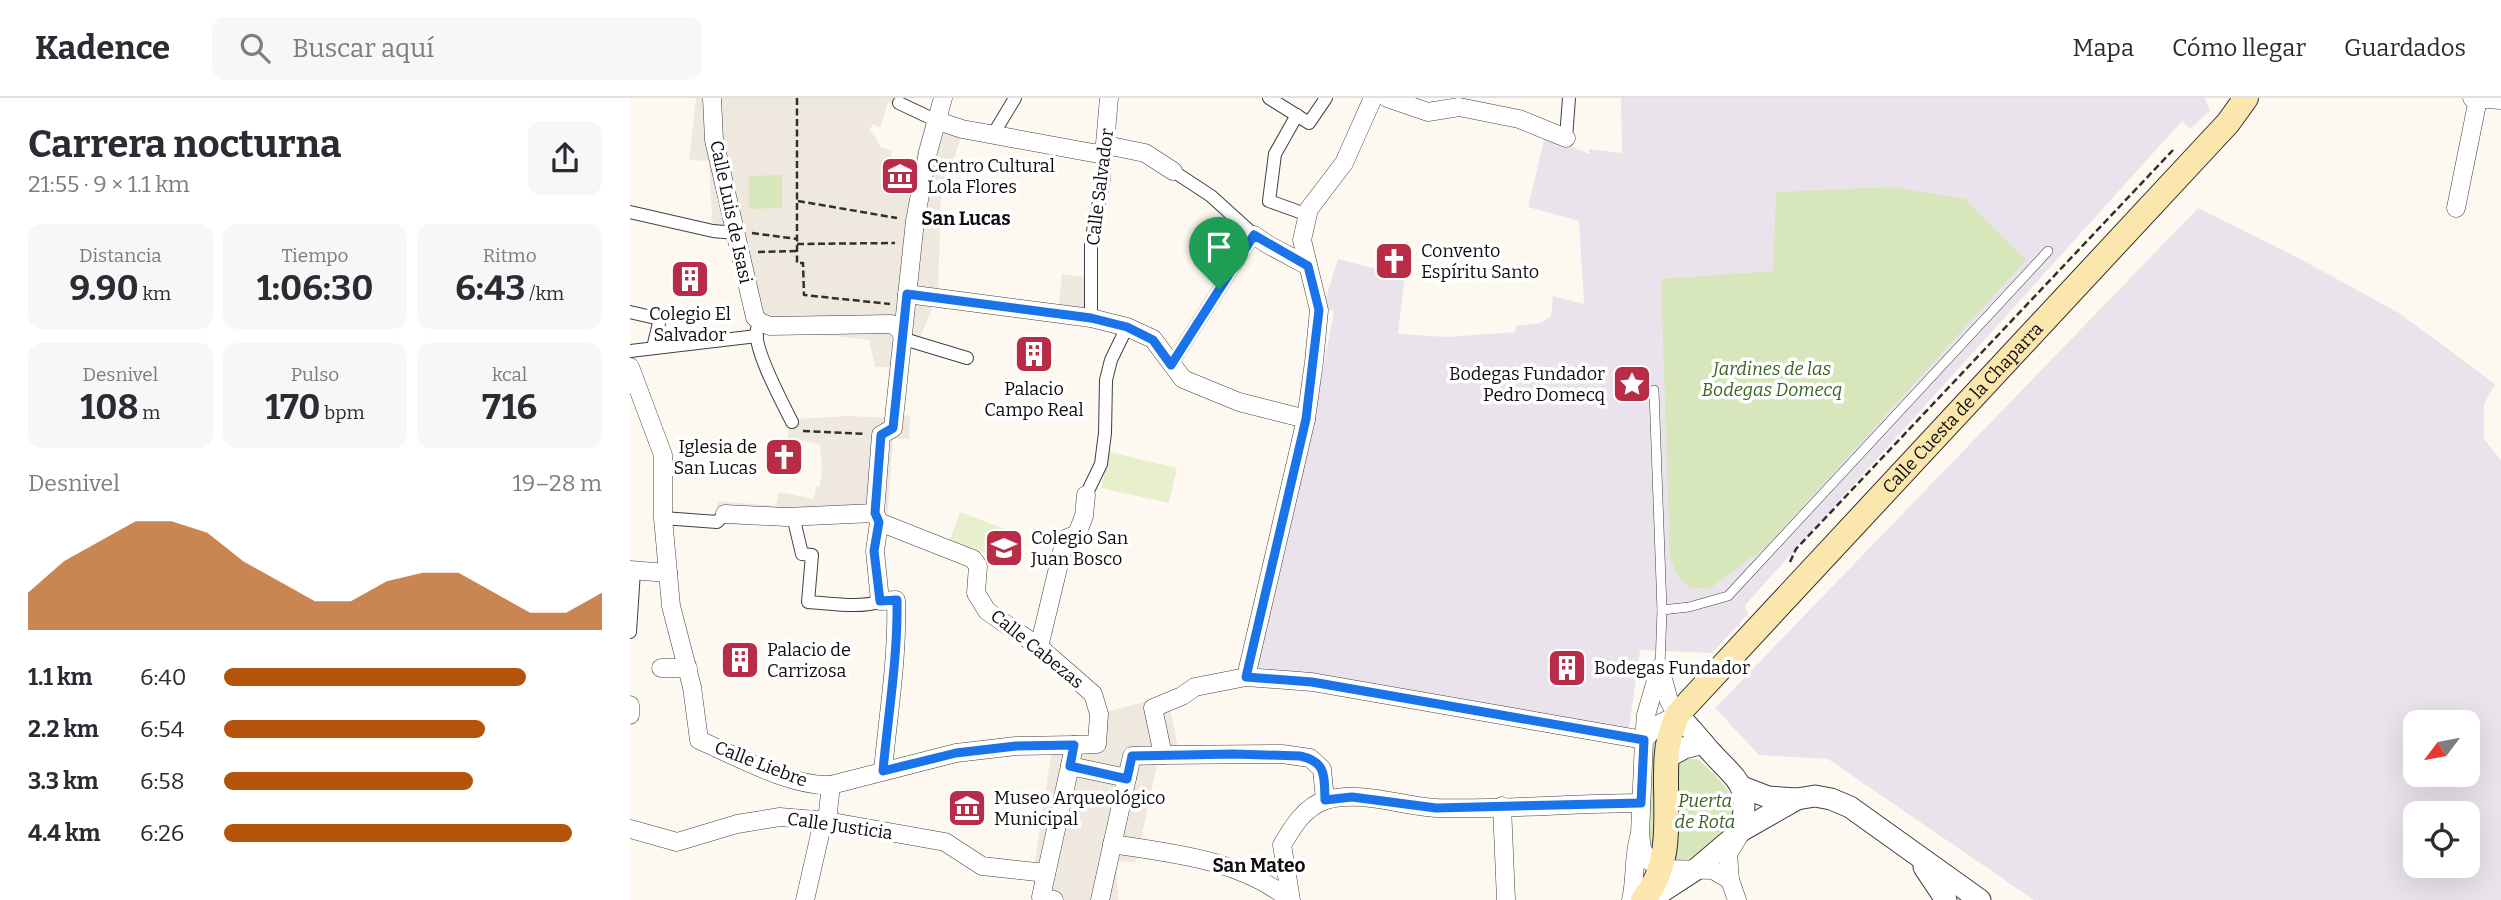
<!DOCTYPE html>
<html lang="es">
<head>
<meta charset="utf-8">
<style>
	body { margin:0; font-family:Bitter,serif; background:#f7f7f7; color:#2b2b33; height:100vh; display:flex; flex-direction:column; font-size:26px; white-space:nowrap }
	* { box-sizing:border-box; margin:0 }
	p { font-size:23px; color:#7c7c81 }
	.icon { flex:none; width:38px; height:38px; fill:none; stroke:currentColor; stroke-width:2; stroke-linecap:round; stroke-linejoin:round }
	.map { position:relative; flex:1; overflow:hidden }
	.sheet { display:flex; flex-direction:column; background:#fff; width:630px }
	.sheet>* { flex:none }
	.needle { width:46px; rotate:238deg }
	.controls { position:absolute; left:1773px; top:612px; display:grid; gap:14px }
	.controls a { display:grid; place-items:center; width:77px; height:77px; border-radius:14px; background:#fff; box-shadow:0 7px 28px #0002; font-size:35px }
	.pin { position:absolute; display:grid; place-items:center; width:60px; height:60px; color:#fff; margin:-72px -30px; border-radius:50% 50% 50% 0; rotate:-45deg; box-shadow:0 0 7px #0007 }
	.pin .icon { rotate:45deg }
	.round { display:grid; place-items:center; flex:none; width:74px; height:74px; border-radius:14px; background:#f7f7f7 }
	.headline { display:flex; align-items:center; justify-content:space-between; height:119px; padding:0 28px }
	h1 { font-size:38px; font-weight:700; line-height:52px }
	.stats { display:grid; grid-template-columns:repeat(3,1fr); gap:10px; height:119px; padding:7px 28px }
	.stats div { display:grid; align-content:center; border-radius:14px; background:#f7f7f7; text-align:center }
	.stats b { font-size:35px; font-weight:700 }
	.stats small { font-size:19px; font-weight:400 }
	.stats p { font-size:19px }
	.chart { height:196px; padding:14px 28px }
	.chart p { display:flex; justify-content:space-between }
	.chart svg { width:100%; height:126px; margin-top:7px; fill:#b45309; opacity:.7 }
	ul { padding:0 28px; list-style:none; font-size:23px }
	li { display:grid; grid-template-columns:112px 84px 1fr; align-items:center; height:52px }
	li i { height:18px; border-radius:9px; background:#b45309 }
	header { display:flex; align-items:center; gap:42px; box-sizing:border-box; height:98px; padding:0 35px; background:#fff; border-bottom:2px solid #e1e1e2 }
	header strong { font-size:33px }
	nav { display:flex; gap:38px; margin-inline-start:auto; font-size:24px }
	.search { width:490px; height:63px; background:#f7f7f7; display:flex; align-items:center; gap:18px; box-sizing:border-box; padding:0 24px; border-radius:14px; color:#7c7c81; font-size:26px }
	main { display:flex; flex:1; min-height:0 }
	.map>svg:first-child { display:block }
</style>
</head>
<body>
<header>
<strong>Kadence</strong>
<div class="search"><svg class="icon" aria-label="search" viewBox="0 0 24 24"><circle cx="10" cy="10" r="6"/><path d="M15 15l6 6"/></svg>Buscar aquí</div>
<nav><a>Mapa</a><a>Cómo llegar</a><a>Guardados</a></nav>
</header>
<main>
<section class="sheet">
<div class="headline"><div><h1>Carrera nocturna</h1><p>21:55 · 9 × 1.1 km</p></div><a class="round"><svg class="icon" aria-label="share" viewBox="0 0 24 24"><path d="M12 15V3M7 8l5-5 5 5M5 13v7h14v-7"/></svg></a></div>
<div class="stats">
<div><p>Distancia</p><b>9.90<small> km</small></b></div>
<div><p>Tiempo</p><b>1:06:30</b></div>
<div><p>Ritmo</p><b>6:43<small> /km</small></b></div>
</div>
<div class="stats">
<div><p>Desnivel</p><b>108<small> m</small></b></div>
<div><p>Pulso</p><b>170<small> bpm</small></b></div>
<div><p>kcal</p><b>716</b></div>
</div>
<div class="chart"><p><span>Desnivel</span>19–28 m</p>
<svg viewBox="0 0 160 44" preserveAspectRatio="none"><path d="M0 44V31L10 20L20 13L30 6L40 6L50 10L60 20L70 27L80 34L90 34L100 27L110 24L120 24L130 31L140 38L150 38L160 31V44z"/></svg>
</div>
<ul>
<li><b>1.1 km</b>6:40<i style="width:80%"></i></li>
<li><b>2.2 km</b>6:54<i style="width:69%"></i></li>
<li><b>3.3 km</b>6:58<i style="width:66%"></i></li>
<li><b>4.4 km</b>6:26<i style="width:92%"></i></li>
</ul>
</section>
<div class="map">
<svg width="1871" height="802" viewBox="0 0 1871 802">
	<rect width="100%" height="100%" fill="#fef9f0"/>
	<!-- industrial -->
	<g fill="#eae3ec" fill-rule="evenodd">
		<polygon points="991,0 1575,0 1580,13 1560,31 1552,23 1115,507 1118,516 1082,555 1010,552 998,636 626,569 682,330 704,213 693,209 708,161 775,178 768,236 817,239 885,234 886,228 911,225 921,218 923,198 954,206 949,123 898,109 915,38 959,56 959,51 992,55"/>
		<path d="M1568,110L1663,157L1769,215L1865,286L1854,306V341L1871,362V802H1404L1198,661L1129,657L1085,610ZM1785,625H1838V677H1785ZM1785,716H1838V768H1785Z"/>
	</g>
	<!-- green -->
	<g fill="#d8e7bb">
		<polygon points="119,77 152,77 153,111 119,111"/>
		<polygon points="1261,89 1335,101 1396,162 1137,448 1079,491 1059,489 1048,478 1040,461 1031,181 1143,173 1146,94"/>
		<polygon points="1027,642 1025,753 1018,750 1020,652"/>
		<path d="M1056,661H1068C1087,678 1121,708 1098,735C1088,746 1070,755 1057,764L1043,762L1047,666Z"/>
	</g>
	<!-- pitch -->
	<g fill="#e8efcc">
		<polygon points="479,354 547,370 539,405 471,390"/>
		<polygon points="330,414 377,432 366,460 320,442"/>
	</g>
	<!-- plaza -->
	<g fill="#eee8df" fill-rule="evenodd">
		<path d="M66,0H271L267,9L258,4L250,30L243,26L239,32L247,41L250,49L262,53L255,89L280,94L288,50L296,22L332,36L311,98L308,196L287,247L281,245L275,269H245L239,242L168,234L122,236L97,141L83,137L79,63L59,62ZM152,77V110L119,111V78Z"/>
		<polygon points="432,176 462,180 461,215 428,213"/>
		<polygon points="268,316 280,318 279,341 263,341 257,423 243,426 223,424 168,428 87,426 87,403 146,408 149,394 184,401 186,389 190,388 192,368 190,346 158,340 159,328 167,321 218,318 261,320"/>
		<polygon points="537,598 549,654 528,662 506,764 486,763 488,802 403,802 404,770 422,650 462,641 464,617"/>
	</g>
	<g fill="none" stroke-linecap="round" stroke-linejoin="round">
		<!-- service casing -->
		<g stroke="#414141" stroke-width="10">
			<g id="service">
				<polyline points="1024,292 1032,512 1030,569"/>
				<polyline points="1032,512 1059,509 1098,498 1418,153"/>
			</g>
		</g>
		<!-- pedestrian casing -->
		<g stroke="#414141" stroke-width="14">
			<g id="pedestrian">
				<polyline points="639,0 679,25 696,0"/>
				<polyline points="269,5 305,22"/>
				<polyline points="667,17 645,56 639,103 678,117"/>
				<polyline points="364,35 385,0"/>
				<polyline points="936,40 939,0"/>
				<polyline points="0,114 83,133 105,135"/>
				<polyline points="0,214 30,221 23,250"/>
				<polyline points="461,220 461,143 474,80 474,57"/>
				<path d="M127,231C122,249 153,306 162,324"/>
				<polyline points="274,241 337,260"/>
				<polyline points="0,253 127,238"/>
				<polyline points="541,267 624,137 581,98 543,73"/>
				<polyline points="456,397 471,366 475,335 476,282 481,262 497,229"/>
				<path d="M163,418L172,456L182,457L178,504C198,505 232,511 250,503"/>
				<polyline points="33,420 87,424 95,416"/>
				<polyline points="0,534 4,473"/>
			</g>
		</g>
		<!-- minor casing -->
		<g stroke="#414141" stroke-width="19">
			<g id="minor">
				<polyline points="82,0 84,42 125,219 130,224 140,228 262,226 270,232 274,241"/>
				<polyline points="757,0 798,14 829,9 889,21 936,40"/>
				<polyline points="1842,0 1871,2"/>
				<polyline points="305,22 332,31 474,57 479,0"/>
				<polyline points="476,47 515,55 543,73"/>
				<polyline points="1826,110 1848,1"/>
				<polyline points="624,137 637,146 678,168"/>
				<polyline points="277,196 461,220 497,229 523,241 553,281 609,304 676,321"/>
				<path d="M0,269L33,357V420L41,508L62,589L69,642C106,658 161,689 201,687L326,655L386,648L444,647"/>
				<polyline points="95,416 156,419 245,415"/>
				<polyline points="249,424 245,415 251,337 263,330 285,123 298,54 313,0"/>
				<polyline points="249,424 343,461 348,468 346,495 357,513 409,549 463,596 469,616 467,646 444,647 440,668"/>
				<path d="M249,424L245,453L250,503L266,502C268,560 258,616 253,673"/>
				<polyline points="0,472 38,475"/>
				<polyline points="409,549 435,441 447,436 454,418 456,397"/>
				<polyline points="31,570 58,570"/>
				<polyline points="1030,570 1039,603 1047,617 1027,627 1014,642 1010,736 1012,751 1019,763 1031,771 1083,772 1100,782"/>
				<polyline points="616,579 676,321 684,264 689,212 672,142 679,111 714,65 743,0"/>
				<polyline points="0,607 0,617"/>
				<polyline points="533,657 652,656 680,660 692,671 695,702"/>
				<polyline points="497,680 502,658 533,657 523,610 552,598 565,589 616,579 682,584 1014,642 1016,617 1030,569"/>
				<polyline points="872,708 876,802"/>
				<polyline points="197,723 201,687"/>
				<polyline points="0,731 47,744 107,726 150,719 197,723 315,744 352,768 416,775"/>
				<path d="M482,746C541,755 612,762 660,802"/>
				<polyline points="175,802 193,723"/>
				<polyline points="424,802 411,799 440,668 497,680 470,802"/>
				<path d="M661,802L652,747C662,730 675,708 696,702C731,692 771,708 807,710C874,712 944,705 1011,705"/>
				<path d="M1001,802C1006,781 1003,760 1009,739"/>
				<polyline points="1107,802 1100,782 1098,756 1110,736"/>
			</g>
		</g>
		<!-- tertiary casing -->
		<g stroke="#414141" stroke-width="23">
			<g id="tertiary">
				<path d="M1047,617C1060,628 1069,641 1080,653C1110,686 1120,685 1111,733"/>
				<polyline points="1036,660 1054,650 1073,645"/>
				<polyline points="1112,689 1138,699 1167,701 1185,698 1201,701 1220,709 1350,802"/>
				<polyline points="1294,769 1316,802"/>
				<polyline points="1019,802 1065,772 1111,733 1167,701"/>
			</g>
		</g>
		<!-- secondary casing -->
		<g stroke="#303030" stroke-width="26">
			<g id="secondary">
				<path id="s1" d="M1013,802C1048,761 1032,703 1037,654C1038,641 1043,628 1047,617L1598,25L1616,0"/>
			</g>
		</g>
		<!-- path -->
		<g stroke="#303030" stroke-width="2.5" stroke-dasharray="7 3.5" stroke-linecap="butt">
			<polyline points="167,0 167,165 173,165 174,197 260,206"/>
			<polyline points="168,103 267,120"/>
			<polyline points="122,135 167,141"/>
			<polyline points="167,146 265,145"/>
			<polyline points="128,154 167,153"/>
			<polyline points="173,333 236,336"/>
			<polyline points="1160,464 1166,451 1543,52"/>
		</g>
		<!-- service -->
		<use href="#service" stroke="#fff" stroke-width="9"/>
		<!-- pedestrian -->
		<use href="#pedestrian" stroke="#fff" stroke-width="12"/>
		<!-- minor -->
		<use href="#minor" stroke="#fff" stroke-width="18"/>
		<!-- tertiary -->
		<use href="#tertiary" stroke="#fff" stroke-width="21"/>
		<!-- secondary -->
		<use href="#secondary" stroke="#fbe7ae" stroke-width="24"/>
	</g>
	<g fill="none" stroke-linecap="round" stroke-linejoin="round">
		<!-- route casing -->
		<g stroke="#fff" stroke-width="14">
			<path id="route" d="M624,137L678,168L689,212L676,321L616,579L682,584L1014,642L1011,705L806,710L722,699L695,702C694,678 697,664 670,658L604,656L502,658L497,681L440,668L444,647L386,648L326,655L253,673C258,616 268,560 267,502L250,503L244,453L249,424L245,415L251,337L263,330L277,196L461,220L497,229L523,242L541,267Z"/>
		</g>
		<!-- route -->
		<use href="#route" stroke="#1a73e8" stroke-width="9"/>
	</g>
	<!-- icons -->
	<defs>
		<g id="museum-square" transform="scale(2.0125)"><rect x="-9" y="-9" width="18" height="18" rx="4" fill="#b82c47" stroke="#fff"/><path d="M0-6L6-3V-2H-6V-3ZM-5-1h2V3h-2ZM-1-1h2V3h-2ZM3-1h2V3H3ZM-6 4H6V6H-6Z" fill="#fff"/></g>
		<g id="church-square" transform="scale(2.0125)"><rect x="-9" y="-9" width="18" height="18" rx="4" fill="#b82c47" stroke="#fff"/><path d="M-1.2-6h2.4v3.5h3.3v2.4h-3.3V6h-2.4V-.1h-3.3v-2.4h3.3Z" fill="#fff"/></g>
		<g id="building-square" transform="scale(2.0125)"><rect x="-9" y="-9" width="18" height="18" rx="4" fill="#b82c47" stroke="#fff"/><path d="M-4-6H4V6H1V3H-1V6H-4ZM-2.5-4.3h1.7v1.8h-1.7ZM.8-4.3h1.7v1.8H.8ZM-2.5-1h1.7V.8h-1.7ZM.8-1h1.7V.8H.8Z" fill="#fff"/></g>
		<g id="sight-square" transform="scale(2.0125)"><rect x="-9" y="-9" width="18" height="18" rx="4" fill="#b82c47" stroke="#fff"/><path d="M0-6L1.8-2.2L6-1.7L2.9 1.2L3.7 5.4L0 3.3L-3.7 5.4L-2.9 1.2L-6-1.7L-1.8-2.2Z" fill="#fff"/></g>
		<g id="school-square" transform="scale(2.0125)"><rect x="-9" y="-9" width="18" height="18" rx="4" fill="#b82c47" stroke="#fff"/><path d="M0-5L7-2L0 1L-7-2ZM-4 1L0 2.5L4 1V4Q0 6-4 4Z" fill="#fff"/></g>
	</defs>
	<g fill-rule="evenodd">
		<use href="#museum-square" x="270" y="78"/>
		<use href="#church-square" x="764" y="163"/>
		<use href="#building-square" x="60" y="181"/>
		<use href="#building-square" x="404" y="256"/>
		<use href="#sight-square" x="1002" y="286"/>
		<use href="#church-square" x="154" y="359"/>
		<use href="#school-square" x="374" y="450"/>
		<use href="#building-square" x="110" y="562"/>
		<use href="#building-square" x="937" y="570"/>
		<use href="#museum-square" x="337" y="710"/>
	</g>
	<g text-anchor="middle" dominant-baseline="central" stroke-width="7" stroke-linejoin="round" paint-order="stroke">
		<!-- poi labels -->
		<g font-size="18" fill="#0e0e0e" stroke="#fff" text-anchor="start">
			<text x="297" y="68">Centro Cultural<tspan x="297" dy="21">Lola Flores</tspan></text>
			<text x="791" y="153">Convento<tspan x="791" dy="21">Espíritu Santo</tspan></text>
			<text x="60" y="216" text-anchor="middle">Colegio El<tspan x="60" dy="21">Salvador</tspan></text>
			<text x="975" y="276" text-anchor="end">Bodegas Fundador<tspan x="975" dy="21">Pedro Domecq</tspan></text>
			<text x="404" y="291" text-anchor="middle">Palacio<tspan x="404" dy="21">Campo Real</tspan></text>
			<text x="127" y="349" text-anchor="end">Iglesia de<tspan x="127" dy="21">San Lucas</tspan></text>
			<text x="401" y="440">Colegio San<tspan x="401" dy="21">Juan Bosco</tspan></text>
			<text x="137" y="552">Palacio de<tspan x="137" dy="21">Carrizosa</tspan></text>
			<text x="964" y="570">Bodegas Fundador</text>
			<text x="364" y="700">Museo Arqueológico<tspan x="364" dy="21">Municipal</tspan></text>
		</g>
		<!-- street labels -->
		<g font-size="18" fill="#0e0e0e" stroke="#fff">
			<text transform="translate(470 89) rotate(-83)">Calle Salvador</text>
			<text transform="translate(101 114) rotate(78)">Calle Luis de Isasi</text>
			<text stroke="none"><textPath href="#s1" startOffset="611">Calle Cuesta de la Chaparra</textPath></text>
			<text transform="translate(407 551) rotate(39)">Calle Cabezas</text>
			<text transform="translate(131 666) rotate(21)">Calle Liebre</text>
			<text transform="translate(210 728) rotate(8)">Calle Justicia</text>
		</g>
		<!-- park labels -->
		<g font-size="18" font-style="italic" fill="#386321" stroke="#fff">
			<text x="1142" y="271">Jardines de las<tspan x="1142" dy="21">Bodegas Domecq</tspan></text>
			<text x="1075" y="703">Puerta<tspan x="1075" dy="21">de Rota</tspan></text>
		</g>
		<!-- neighbourhood labels -->
		<g font-size="19" font-weight="bold" fill="#0e0e0e" stroke="#fff">
			<text x="336" y="120">San Lucas</text>
			<text x="629" y="767">San Mateo</text>
		</g>
	</g>
</svg>
<div class="controls">
<a><svg class="needle" viewBox="-14 -14 28 28"><path d="M0-13l5 13h-10z" fill="#e53935"/><path d="M0 13l5-13h-10z" fill="#7c7c81"/></svg></a>
<a><svg class="icon" aria-label="locate" viewBox="0 0 24 24"><circle cx="12" cy="12" r="6"/><path d="M12 2v4M12 18v4M2 12h4M18 12h4"/></svg></a>
</div>
<div class="pin" style="left:589px;top:191px;background:#1e9e55"><svg class="icon" aria-label="arrive" viewBox="0 0 24 24"><path d="M6 21V4h12l-3 4 3 4H6"/></svg></div>
</div>
</main>
</body>
</html>
